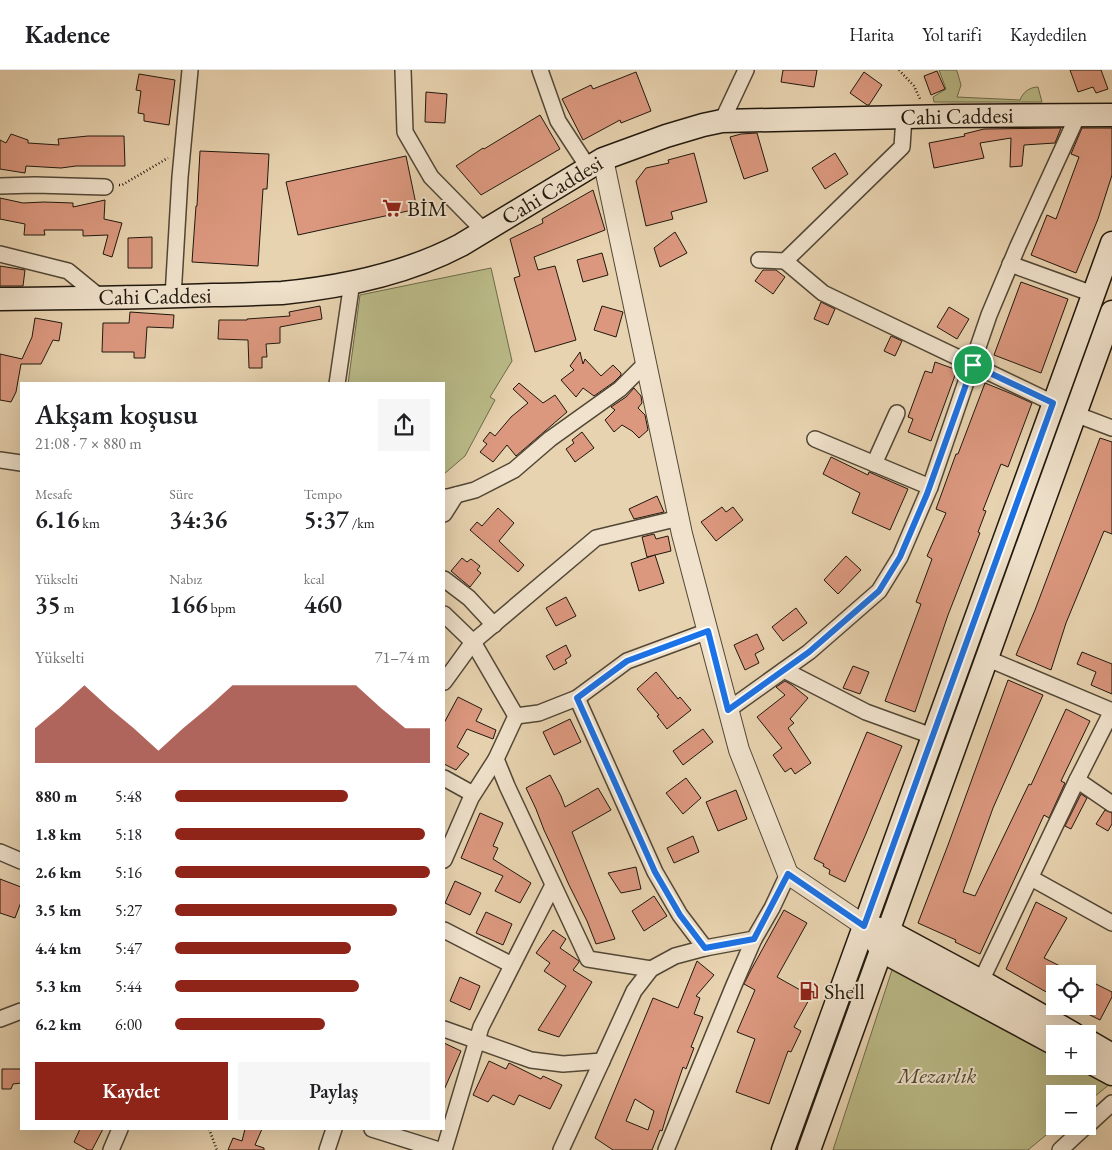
<!DOCTYPE html>
<html lang="tr">
<head>
<meta charset="utf-8">
<style>
	body { margin:0; font-family:"EB Garamond",serif; background:#f6f6f6; color:#202124; height:100vh; display:flex; flex-direction:column; font-size:19px; white-space:nowrap }
	* { box-sizing:border-box; margin:0 }
	p { font-size:16px; color:#757577 }
	.icon { flex:none; width:28px; height:28px; fill:none; stroke:currentColor; stroke-width:2; stroke-linecap:round; stroke-linejoin:round }
	.map { position:relative; flex:1; overflow:hidden }
	.sheet { position:absolute; left:20px; top:312px; width:425px; height:748px; display:flex; flex-direction:column; background:#fff; border-radius:0px; box-shadow:0 5px 20px #0002 }
	.sheet>* { flex:none }
	.tools { position:absolute; left:1046px; top:895px; display:grid; gap:10px }
	.tools a { display:grid; place-items:center; width:50px; height:50px; border-radius:0px; background:#fff; box-shadow:0 5px 20px #0002; font-size:25px }
	.pin { position:absolute; display:grid; place-items:center; width:42px; height:42px; color:#fff; margin:-21px; border:2px solid #fff; border-radius:50%; box-shadow:0 1px 5px #0007 }
	.round { display:grid; place-items:center; flex:none; width:52px; height:52px; border-radius:0px; background:#f6f6f6 }
	.overview { display:flex; align-items:center; justify-content:space-between; height:85px; padding:0 15px }
	h1 { font-size:28px; font-weight:600; line-height:38px }
	.metrics { display:grid; grid-template-columns:repeat(3,1fr); gap:8px; height:85px; padding:5px 15px }
	.metrics div { display:grid; align-content:center }
	.metrics b { font-size:25px; font-weight:600 }
	.metrics small { font-size:14px; font-weight:400 }
	.metrics p { font-size:14px }
	.chart { height:140px; padding:10px 15px }
	.chart p { display:flex; justify-content:space-between }
	.chart svg { width:100%; height:90px; margin-top:5px; fill:#8f2418; opacity:.7 }
	.action { display:flex; gap:10px; margin-top:auto; padding:10px 15px }
	.action a { flex:1; height:58px; border-radius:0px; background:#8f2418; color:#fff; font-size:20px; font-weight:600; line-height:58px; text-align:center }
	.action a+a { background:#f6f6f6; color:#202124 }
	ul { padding:0 15px; list-style:none; font-size:16px }
	li { display:grid; grid-template-columns:80px 60px 1fr; align-items:center; height:38px }
	li i { height:12px; border-radius:6px; background:#8f2418 }
	header { display:flex; align-items:center; gap:30px; box-sizing:border-box; height:70px; padding:0 25px; background:#fff; border-bottom:1px solid #e0e0e0 }
	header strong { font-size:24px }
	nav { display:flex; gap:28px; margin-inline-start:auto; font-size:18px }
	.map>svg:first-child { display:block }
</style>
</head>
<body>
<header>
<strong>Kadence</strong>
<nav><a>Harita</a><a>Yol tarifi</a><a>Kaydedilen</a></nav>
</header>
<div class="map">
<svg width="1112" height="1080" viewBox="0 0 1112 1080">
	<rect width="100%" height="100%" fill="#e8d3b0"/>
	<filter id="stains"><feTurbulence type="fractalNoise" baseFrequency=".004" numOctaves="4"/><feColorMatrix values="0 0 0 0 .2 0 0 0 0 .09 0 0 0 0 .02 0 0 0 .5 -.17"/></filter>
	<radialGradient id="worn" r=".72"><stop offset=".6" stop-color="#630" stop-opacity="0"/><stop offset="1" stop-color="#630" stop-opacity=".3"/></radialGradient>
	<!-- green -->
	<g fill="#babb88" stroke="#6d6a4a">
		<path d="M939,0H956L957,1L961,15L957,27L1020,30C1023,22 1030,17 1038,17L1042,32H934L933,27L946,19Z"/>
		<polygon points="491,198 512,291 490,327 495,330 465,386 444,404 444,314 348,314 360,225"/>
		<polygon points="893,897 1055,983 1055,996 1080,996 1111,1013 1088,1032 1088,1024 1055,1024 1055,1056 1057,1056 1028,1080 833,1080"/>
	</g>
	<!-- building -->
	<g fill="#dc987f" stroke="#20180d" fill-rule="evenodd">
		<polygon points="783,0 817,0 814,17 781,12"/>
		<polygon points="1070,0 1101,0 1108,19 1096,23 1093,17 1078,22"/>
		<polygon points="937,1 945,19 931,25 924,6"/>
		<polygon points="636,2 651,41 621,53 620,50 583,70 562,29 591,15 593,19"/>
		<polygon points="864,2 882,15 869,35 867,35 850,23"/>
		<polygon points="139,4 175,10 169,55 144,51 144,44 138,43 141,21 136,20"/>
		<polygon points="426,22 447,24 445,53 425,52"/>
		<polygon points="540,45 560,79 481,125 456,96 483,78 484,79"/>
		<polygon points="1061,58 1055,73 1024,75 1022,96 1010,97 1011,68 980,73 984,88 934,98 929,73 965,66 964,64 984,59"/>
		<polygon points="1082,58 1112,58 1112,105 1098,149 1076,203 1031,185 1047,145 1056,149 1079,87 1071,84"/>
		<polygon points="757,63 768,101 744,109 730,67 741,64"/>
		<polygon points="11,64 28,70 28,73 59,75 58,69 88,66 124,66 125,96 76,96 61,98 26,96 25,103 0,99 0,70 6,73"/>
		<polygon points="200,81 269,84 267,119 263,119 258,196 192,192 196,136 197,136"/>
		<polygon points="694,83 707,132 671,142 673,149 646,156 636,111 646,98 669,93 668,90"/>
		<polygon points="835,83 848,104 825,119 812,98"/>
		<polygon points="406,86 417,139 298,165 286,112"/>
		<polygon points="593,120 605,160 534,187 538,200 555,196 576,270 535,282 514,208 520,206 510,169 543,153 542,149"/>
		<polygon points="0,128 23,133 44,132 73,133 73,137 105,130 104,149 122,153 112,187 103,184 108,165 83,166 83,160 44,160 45,165 24,165 25,154 0,149"/>
		<polygon points="675,162 687,183 660,197 654,178"/>
		<polygon points="152,167 152,198 128,198 128,168"/>
		<polygon points="602,183 608,205 583,212 577,190"/>
		<polygon points="0,196 25,200 23,216 0,216"/>
		<polygon points="763,200 776,200 785,207 773,224 755,211"/>
		<polygon points="1021,212 1068,229 1041,303 994,285"/>
		<polygon points="821,232 835,239 828,255 814,249"/>
		<polygon points="320,236 322,249 280,257 280,273 266,274 267,287 262,287 262,298 249,298 248,270 218,269 219,250 247,250 247,249 290,246 289,242"/>
		<polygon points="602,236 623,242 616,267 594,260"/>
		<polygon points="949,237 969,249 957,269 937,257"/>
		<polygon points="130,242 174,245 173,258 147,257 145,288 134,288 134,282 102,282 103,253 129,253"/>
		<polygon points="35,248 62,253 59,271 53,270 41,294 21,294 16,322 11,332 0,330 0,284 22,289 32,267"/>
		<polygon points="891,266 902,271 895,286 884,281"/>
		<polygon points="580,282 583,294 585,289 601,306 613,295 621,303 621,305 614,312 594,326 583,318 576,327 561,310 574,300 570,296"/>
		<polygon points="935,292 957,300 931,371 908,362 913,349 908,347 925,301 932,303"/>
		<polygon points="519,313 543,333 555,325 567,342 516,386 507,375 493,392 480,382 487,374 483,371 490,362 495,366 511,347 528,333 513,319"/>
		<polygon points="985,313 1012,324 1032,333 1008,397 1001,394 983,440 986,441 978,462 980,463 948,545 915,642 885,631 921,534 916,532 932,489 927,486 946,443 936,439 956,384 958,384"/>
		<polygon points="634,318 641,326 642,333 638,338 645,345 648,360 639,368 632,361 622,355 614,362 605,350 615,340 611,337 626,327"/>
		<polygon points="582,362 594,378 575,392 566,379 574,373 572,370"/>
		<polygon points="1100,368 1112,372 1112,464 1104,461 1066,553 1051,600 1016,585 1035,540"/>
		<polygon points="831,387 868,405 869,402 908,419 890,460 852,443 860,423 823,404"/>
		<polygon points="657,426 664,442 634,449 629,439"/>
		<polygon points="722,437 726,442 733,437 743,450 716,471 701,452"/>
		<polygon points="498,438 514,453 499,471 524,495 518,502 470,460 477,452 482,456"/>
		<polygon points="654,464 656,469 668,466 671,481 647,487 642,467"/>
		<polygon points="655,485 664,513 639,521 631,493"/>
		<polygon points="846,486 861,500 838,524 824,510"/>
		<polygon points="462,488 467,492 471,489 480,496 477,500 481,503 470,517 451,501"/>
		<polygon points="566,527 576,546 556,556 546,538"/>
		<polygon points="796,538 807,553 783,571 772,557"/>
		<polygon points="757,564 764,579 755,584 759,593 745,600 734,575"/>
		<polygon points="566,575 571,586 565,590 567,593 554,600 546,586"/>
		<polygon points="1082,582 1112,594 1112,624 1091,615 1096,602 1077,594"/>
		<polygon points="853,596 869,602 860,624 843,618"/>
		<polygon points="656,602 678,629 680,627 691,640 667,659 657,646 659,645 637,619"/>
		<polygon points="1008,610 1043,625 993,738 963,822 975,826 1029,714 1031,715 1066,639 1090,651 1061,711 1065,713 1049,748 1044,745 980,884 955,872 956,870 918,853 948,775"/>
		<polygon points="785,611 792,615 808,628 790,649 794,653 788,658 811,693 795,704 791,698 785,702 773,685 782,678 757,647 785,625 776,617"/>
		<polygon points="458,627 482,639 476,651 496,660 493,669 467,659 457,677 469,684 456,700 444,694 444,653"/>
		<polygon points="570,649 581,672 554,685 543,662"/>
		<polygon points="703,659 713,672 683,695 673,681"/>
		<polygon points="867,662 902,676 865,766 845,812 829,804 830,800 823,796 824,794 814,789"/>
		<polygon points="550,705 561,726 565,737 598,718 611,740 572,762 615,869 596,874 587,851 569,815 553,779 544,760 536,739 526,718"/>
		<polygon points="686,708 701,728 683,744 666,723"/>
		<polygon points="736,720 747,749 718,761 706,732"/>
		<polygon points="1081,724 1087,728 1071,759 1065,756"/>
		<polygon points="1105,740 1112,743 1112,754 1108,761 1096,754"/>
		<polygon points="480,743 503,753 493,776 498,778 493,789 531,813 520,833 495,821 503,806 461,788"/>
		<polygon points="693,766 699,782 674,793 667,778"/>
		<polygon points="636,797 641,819 621,823 608,803"/>
		<polygon points="0,809 21,817 21,832 15,848 0,843"/>
		<polygon points="455,811 481,823 470,845 445,833"/>
		<polygon points="654,826 667,846 644,861 632,841"/>
		<polygon points="1036,832 1067,848 1044,888 1076,904 1055,904 1055,927 1006,899"/>
		<polygon points="784,840 807,853 777,907 811,926 794,957 801,961 791,982 788,981 769,1034 736,1022 755,969 737,962 755,920 744,914 751,900"/>
		<polygon points="486,842 512,854 503,875 476,863"/>
		<polygon points="553,860 566,869 560,878 579,891 579,892 573,900 592,912 559,967 538,960 566,916 544,901 550,893 536,883"/>
		<path d="M697,891L714,905L696,926L700,928L694,944L703,947L691,977L694,978L686,999L683,997L668,1041L662,1061L660,1060L652,1080H613L595,1068L653,928L678,938ZM635,1029L654,1041L648,1060L626,1051Z"/>
		<polygon points="460,907 480,916 470,940 450,931"/>
		<polygon points="1088,910 1112,922 1112,927 1100,950 1088,944"/>
		<polygon points="444,973 461,981 444,1020"/>
		<polygon points="489,991 506,999 509,993 541,1009 543,1006 562,1015 550,1039 519,1025 514,1035 493,1025 488,1032 473,1025"/>
		<polygon points="2,999 21,999 21,1013 13,1014 11,1019 2,1019"/>
		<polygon points="80,1059 103,1059 92,1080 88,1080 74,1072"/>
		<polygon points="245,1059 262,1059 255,1075 264,1078 264,1080 228,1080 233,1068 242,1071"/>
	</g>
	<g fill="none" stroke-linecap="round" stroke-linejoin="round">
		<!-- minor casing -->
		<g stroke="#524736" stroke-width="18">
			<g id="minor">
				<polyline points="403,0 405,62 431,107 484,161"/>
				<polyline points="540,0 558,51 588,97"/>
				<polyline points="904,47 902,77 785,191 823,223 1053,333"/>
				<polyline points="722,51 746,0"/>
				<polyline points="0,116 35,115 105,117"/>
				<polyline points="0,184 68,201 101,228"/>
				<polyline points="759,190 785,191"/>
				<polyline points="1010,194 1093,224"/>
				<polyline points="173,227 180,107 190,0"/>
				<polyline points="337,314 352,212"/>
				<polyline points="1075,344 1112,358"/>
				<polyline points="815,369 930,417"/>
				<polyline points="0,390 21,393"/>
				<polyline points="874,394 897,343"/>
				<polyline points="444,427 448,427 475,420 514,400 550,369 620,319 646,293"/>
				<polyline points="444,444 456,425"/>
				<polyline points="444,509 469,528 494,555"/>
				<polyline points="444,544 473,572 516,646 496,689 471,728 444,790"/>
				<polyline points="986,588 1112,641"/>
				<polyline points="784,600 866,642 932,666"/>
				<polyline points="444,612 473,572 596,468 679,448"/>
				<polyline points="577,628 655,802 680,845 705,878"/>
				<polyline points="728,640 809,582 879,521 900,487 930,417 989,245 1018,176 1078,45"/>
				<polyline points="516,646 539,643 577,628 627,591 708,561"/>
				<polyline points="496,689 507,716 588,889 651,899"/>
				<polyline points="444,708 473,724"/>
				<polyline points="1077,710 1112,734"/>
				<polyline points="0,782 21,791"/>
				<polyline points="1031,808 1112,853"/>
				<polyline points="444,860 512,895"/>
				<polyline points="981,911 1077,710 1112,641"/>
				<polyline points="0,949 21,941"/>
				<polyline points="444,959 531,990 563,994 602,991 634,921 651,899 675,886 705,878 754,869 772,838 788,804"/>
				<polyline points="1088,1055 1112,1033"/>
				<polyline points="372,1059 439,1080"/>
				<polyline points="111,1080 120,1059"/>
				<polyline points="327,1080 334,1059"/>
				<polyline points="444,1080 481,957 553,815"/>
				<polyline points="561,1080 602,991"/>
				<polyline points="666,1080 734,915 754,869"/>
				<polyline points="1060,1080 1086,1056"/>
			</g>
		</g>
		<!-- tertiary casing -->
		<g stroke="#524736" stroke-width="22">
			<polyline id="tertiary" points="603,89 682,464 739,680 788,804 865,856"/>
		</g>
		<!-- secondary casing -->
		<g stroke="#20180d" stroke-width="25">
			<g id="secondary">
				<path d="M0,229C71,228 142,228 213,225C236,225 259,224 282,223C343,217 406,204 461,175L603,89L666,66L703,55L722,51L952,46L1112,45"/>
				<polyline points="875,858 888,861 981,911 1074,964"/>
				<polyline points="874,869 882,881 1055,974"/>
				<polyline points="1088,971 1112,985"/>
				<polyline points="1088,991 1112,1004"/>
				<polyline points="783,1080 1112,173"/>
				<polyline points="809,1080 1112,242"/>
			</g>
		</g>
		<!-- path -->
		<g stroke="#20180d" stroke-width="2.5" stroke-dasharray="1 2.5" stroke-linecap="butt">
			<polyline points="899,0 914,16 920,29"/>
			<polyline points="119,115 122,115 168,88"/>
			<polyline points="209,1059 217,1080"/>
		</g>
		<!-- minor -->
		<use href="#minor" stroke="#f0e2cc" stroke-width="15"/>
		<!-- tertiary -->
		<use href="#tertiary" stroke="#f0e2cc" stroke-width="20"/>
		<!-- secondary -->
		<use href="#secondary" stroke="#f0e2cc" stroke-width="22"/>
	</g>
	<g fill="none" stroke-linecap="round" stroke-linejoin="round">
		<!-- route casing -->
		<g stroke="#fff" stroke-width="10">
			<polygon id="route" points="973,295 1053,333 864,856 788,804 754,869 705,878 680,845 655,802 577,628 627,591 708,561 728,640 809,582 879,521 900,487 927,424"/>
		</g>
		<!-- route -->
		<use href="#route" stroke="#1a73e8" stroke-width="6"/>
	</g>
	<!-- icons -->
	<defs>
		<g id="supermarket-bare" transform="scale(1.5)"><path d="M-6-5.5h2.5l.6 2H6L4.5 2H-2.5L-4.4-4H-6ZM-1.5 3.2a1.3 1.3 0 1 0 .1 0ZM3 3.2a1.3 1.3 0 1 0 .1 0Z" fill="#8f2418" stroke="#f0e2cc" stroke-width="2.5" paint-order="stroke"/></g>
		<g id="fuel-bare" transform="scale(1.5)"><path d="M-5.5-6h7V0h2V4h1.3V-2.5L3-4.5l.8-.8L6-3V5H2.5V1h-1V6h-7ZM-4.2-4.7v3.2H.2V-4.7Z" fill="#8f2418" stroke="#f0e2cc" stroke-width="2.5" paint-order="stroke"/></g>
	</defs>
	<g fill-rule="evenodd">
		<use href="#supermarket-bare" x="392" y="138"/>
		<use href="#fuel-bare" x="809" y="921"/>
	</g>
	<g text-anchor="middle" dominant-baseline="central" stroke-width="4" stroke-linejoin="round" paint-order="stroke">
		<!-- street labels -->
		<g font-size="22" fill="#20180d" stroke="#f0e2cc">
			<text transform="translate(957 46) rotate(-1)">Cahi Caddesi</text>
			<text transform="translate(552 120) rotate(-31)">Cahi Caddesi</text>
			<text transform="translate(155 226) rotate(-1)">Cahi Caddesi</text>
		</g>
		<!-- poi labels -->
		<g font-size="22" fill="#20180d" stroke="#f0e2cc" text-anchor="start">
			<text x="407" y="138">BİM</text>
			<text x="824" y="921">Shell</text>
		</g>
		<!-- park labels -->
		<g font-size="22" font-style="italic" fill="#4e4932" stroke="#f0e2cc">
			<text x="937" y="1005">Mezarlık</text>
		</g>
	</g>
	<rect width="100%" height="100%" filter="url(#stains)"/>
	<rect width="100%" height="100%" fill="url(#worn)"/>
</svg>
<div class="tools">
<a><svg class="icon" aria-label="locate" viewBox="0 0 24 24"><circle cx="12" cy="12" r="6"/><path d="M12 2v4M12 18v4M2 12h4M18 12h4"/></svg></a>
<a>+</a>
<a>−</a>
</div>
<div class="pin" style="left:973px;top:295px;background:#1e9e55"><svg class="icon" aria-label="arrive" viewBox="0 0 24 24"><path d="M6 21V4h12l-3 4 3 4H6"/></svg></div>
<section class="sheet">
<div class="overview"><div><h1>Akşam koşusu</h1><p>21:08 · 7 × 880 m</p></div><a class="round"><svg class="icon" aria-label="share" viewBox="0 0 24 24"><path d="M12 15V3M7 8l5-5 5 5M5 13v7h14v-7"/></svg></a></div>
<div class="metrics">
<div><p>Mesafe</p><b>6.16<small> km</small></b></div>
<div><p>Süre</p><b>34:36</b></div>
<div><p>Tempo</p><b>5:37<small> /km</small></b></div>
</div>
<div class="metrics">
<div><p>Yükselti</p><b>35<small> m</small></b></div>
<div><p>Nabız</p><b>166<small> bpm</small></b></div>
<div><p>kcal</p><b>460</b></div>
</div>
<div class="chart"><p><span>Yükselti</span>71–74 m</p>
<svg viewBox="0 0 160 44" preserveAspectRatio="none"><path d="M0 44V27L10 17L20 6L30 17L40 27L50 38L60 27L70 17L80 6L90 6L100 6L110 6L120 6L130 6L140 17L150 27L160 27V44z"/></svg>
</div>
<ul>
<li><b>880 m</b>5:48<i style="width:68%"></i></li>
<li><b>1.8 km</b>5:18<i style="width:98%"></i></li>
<li><b>2.6 km</b>5:16<i style="width:100%"></i></li>
<li><b>3.5 km</b>5:27<i style="width:87%"></i></li>
<li><b>4.4 km</b>5:47<i style="width:69%"></i></li>
<li><b>5.3 km</b>5:44<i style="width:72%"></i></li>
<li><b>6.2 km</b>6:00<i style="width:59%"></i></li>
</ul>
<div class="action"><a>Kaydet</a><a>Paylaş</a></div>
</section>
</div>
</body>
</html>
